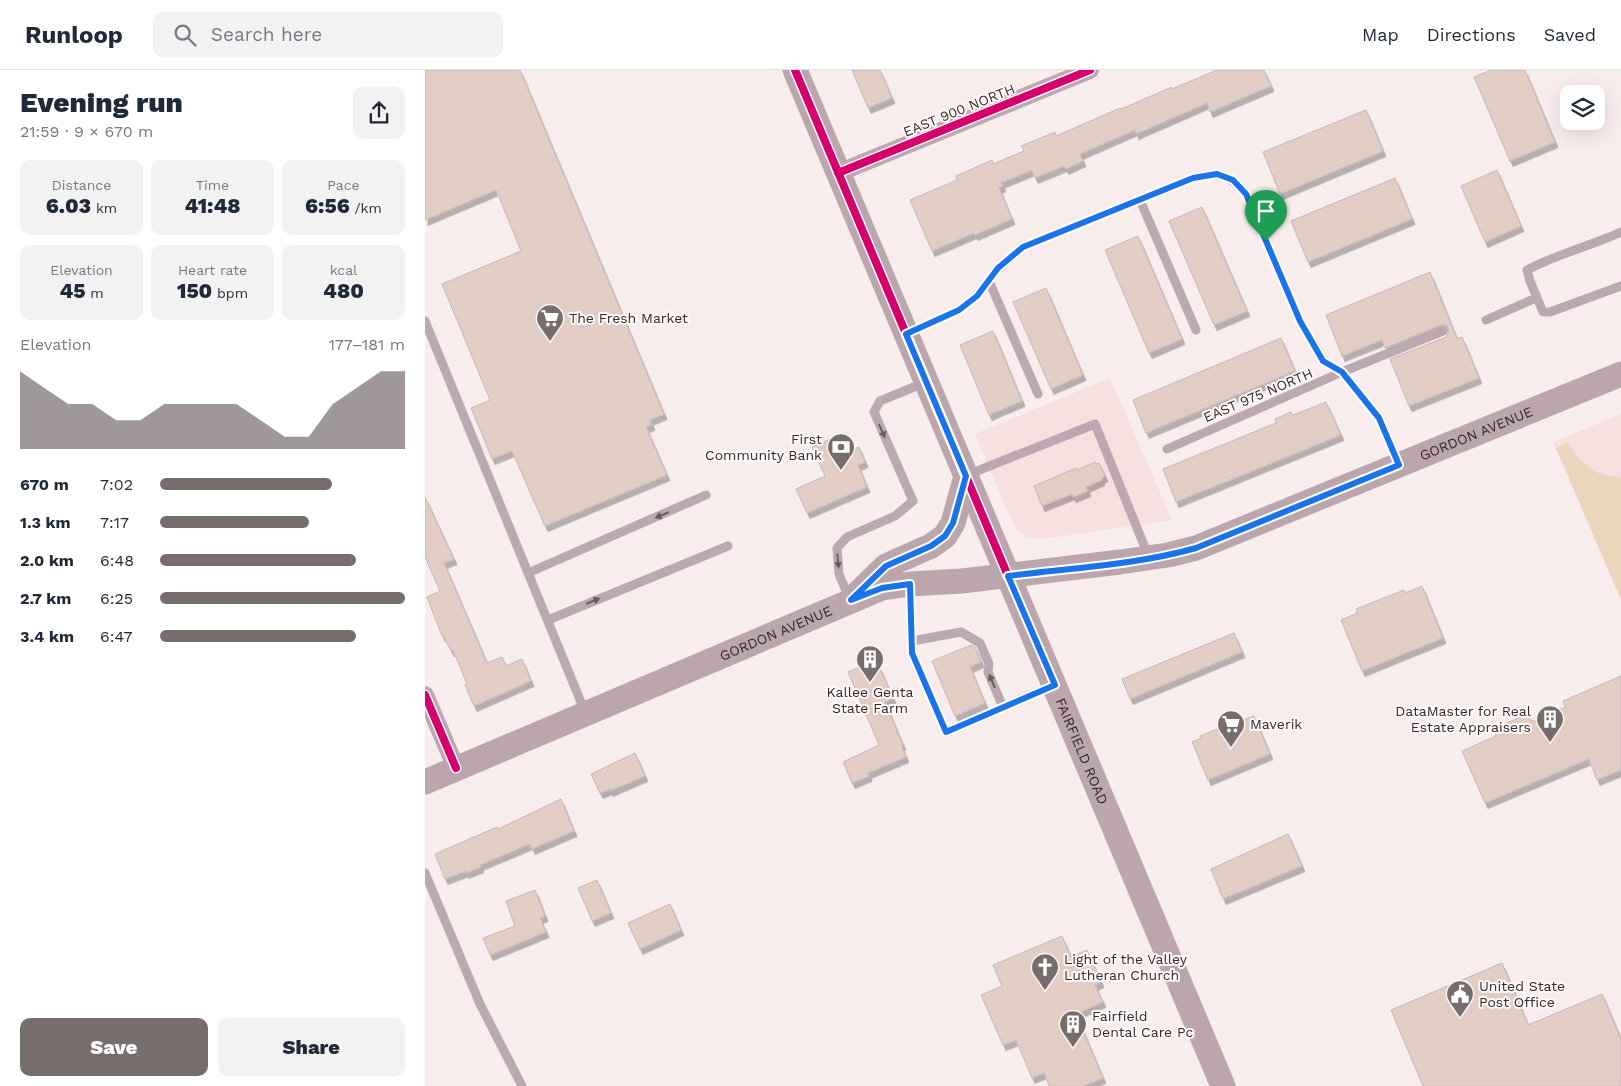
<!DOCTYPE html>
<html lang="en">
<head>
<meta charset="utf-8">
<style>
	body { margin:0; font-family:"Work Sans",sans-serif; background:#f2f2f3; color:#1f2937; height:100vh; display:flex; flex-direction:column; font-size:19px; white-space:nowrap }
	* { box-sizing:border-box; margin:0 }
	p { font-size:16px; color:#747a83 }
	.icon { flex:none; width:28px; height:28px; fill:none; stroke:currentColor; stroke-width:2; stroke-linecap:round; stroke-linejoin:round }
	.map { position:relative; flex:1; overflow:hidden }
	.side { display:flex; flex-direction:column; background:#fff; width:425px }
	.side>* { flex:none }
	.fabs { position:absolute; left:1135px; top:15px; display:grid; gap:10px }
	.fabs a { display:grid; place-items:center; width:45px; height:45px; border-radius:10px; background:#fff; box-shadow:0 5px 20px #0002; font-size:25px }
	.pin { position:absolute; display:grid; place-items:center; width:42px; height:42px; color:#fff; margin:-51px -21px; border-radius:50% 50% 50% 0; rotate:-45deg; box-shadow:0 0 5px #0007 }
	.pin .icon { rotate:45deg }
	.round { display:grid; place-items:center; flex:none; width:52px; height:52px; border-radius:10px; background:#f2f2f3 }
	.summary { display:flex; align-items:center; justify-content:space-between; height:85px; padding:0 20px }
	h1 { font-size:28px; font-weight:800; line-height:38px }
	.metrics { display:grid; grid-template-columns:repeat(3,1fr); gap:8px; height:85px; padding:5px 20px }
	.metrics div { display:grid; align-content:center; border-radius:10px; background:#f2f2f3; text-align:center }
	.metrics b { font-size:21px; font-weight:800 }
	.metrics small { font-size:14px; font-weight:400 }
	.metrics p { font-size:14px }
	.chart { height:140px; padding:10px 20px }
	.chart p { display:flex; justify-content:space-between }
	.chart svg { width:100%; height:90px; margin-top:5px; fill:#786d6d; opacity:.7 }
	.primary-button { display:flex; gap:10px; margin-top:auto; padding:10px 20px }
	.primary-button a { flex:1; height:58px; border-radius:10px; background:#786d6d; color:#fff; font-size:20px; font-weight:800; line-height:58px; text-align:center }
	.primary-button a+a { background:#f2f2f3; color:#1f2937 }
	ul { padding:0 20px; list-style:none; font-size:16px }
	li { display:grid; grid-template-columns:80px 60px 1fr; align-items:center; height:38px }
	li i { height:12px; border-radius:6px; background:#786d6d }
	header { display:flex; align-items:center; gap:30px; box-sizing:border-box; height:70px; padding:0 25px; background:#fff; border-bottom:1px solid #e0e1e3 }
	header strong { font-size:24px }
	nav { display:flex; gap:28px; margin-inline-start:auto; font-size:18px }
	.search { width:350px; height:45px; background:#f2f2f3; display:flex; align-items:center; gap:12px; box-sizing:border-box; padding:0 18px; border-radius:10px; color:#747a83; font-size:19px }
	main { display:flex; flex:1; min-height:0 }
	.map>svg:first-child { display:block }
</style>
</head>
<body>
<header>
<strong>Runloop</strong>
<div class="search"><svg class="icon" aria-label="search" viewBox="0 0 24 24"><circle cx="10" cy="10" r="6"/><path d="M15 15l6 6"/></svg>Search here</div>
<nav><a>Map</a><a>Directions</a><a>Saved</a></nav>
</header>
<main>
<section class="side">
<div class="summary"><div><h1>Evening run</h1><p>21:59 · 9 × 670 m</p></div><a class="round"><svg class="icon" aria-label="share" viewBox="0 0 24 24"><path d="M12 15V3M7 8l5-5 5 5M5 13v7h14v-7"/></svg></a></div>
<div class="metrics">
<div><p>Distance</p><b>6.03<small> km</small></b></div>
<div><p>Time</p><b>41:48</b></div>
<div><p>Pace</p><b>6:56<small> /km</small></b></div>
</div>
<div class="metrics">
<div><p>Elevation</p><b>45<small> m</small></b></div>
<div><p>Heart rate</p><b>150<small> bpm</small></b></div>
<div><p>kcal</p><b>480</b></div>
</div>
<div class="chart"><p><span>Elevation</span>177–181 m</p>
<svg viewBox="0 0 160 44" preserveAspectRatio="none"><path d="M0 44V6L10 14L20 22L30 22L40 30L50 30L60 22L70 22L80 22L90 22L100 30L110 38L120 38L130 22L140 14L150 6L160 6V44z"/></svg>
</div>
<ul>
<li><b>670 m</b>7:02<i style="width:70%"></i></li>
<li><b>1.3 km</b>7:17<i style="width:61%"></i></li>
<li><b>2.0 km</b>6:48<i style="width:80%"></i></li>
<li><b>2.7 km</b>6:25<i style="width:100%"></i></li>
<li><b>3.4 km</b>6:47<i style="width:80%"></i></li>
</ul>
<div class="primary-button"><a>Save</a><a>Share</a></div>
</section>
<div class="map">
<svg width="1196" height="1016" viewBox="0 0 1196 1016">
	<defs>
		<filter id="shadow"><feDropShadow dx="3" dy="5.5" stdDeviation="0" flood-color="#0004"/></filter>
	</defs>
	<rect width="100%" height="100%" fill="#f8ecec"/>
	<!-- built -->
	<g fill="#f5dfdf">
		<polygon points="685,308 747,450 617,469 601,467 595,463 589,456 550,364"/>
		<polygon points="1196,344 1196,531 1128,372"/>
	</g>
	<!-- green -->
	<path fill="#ebd5bd" d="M1143,373C1159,396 1168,405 1196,408V529L1131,378Z"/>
	<!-- building -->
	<g fill="#e1cdc4" stroke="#c3b9b7" filter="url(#shadow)">
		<polygon points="0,0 95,0 239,344 225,350 227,355 221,357 242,405 120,456 87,381 67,389 46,338 65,330 17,214 96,181 71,120 0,150"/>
		<polygon points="427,0 455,0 467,28 443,38"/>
		<polygon points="792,0 839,0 846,16 785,42 782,33 711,64 710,60 655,84 658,91 641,99 639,96 610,108 607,100 576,113 578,116 574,118 587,149 550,165 549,163 507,181 485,130 532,110 531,106 567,90 568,94 599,81 596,76 623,65 630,62 631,66 695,38 696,39 747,17 747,19"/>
		<polygon points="1066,0 1100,0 1130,72 1085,91 1049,7"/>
		<polygon points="941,40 958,81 855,124 838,82"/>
		<polygon points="1072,100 1096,156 1060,172 1036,116"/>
		<polygon points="970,108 987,149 883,192 866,151"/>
		<polygon points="777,137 822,241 789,255 744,151"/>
		<polygon points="713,166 757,269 724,283 680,180"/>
		<polygon points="1005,202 1032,269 1037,267 1054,308 984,336 965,289 1021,267 1024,261 1022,256 1016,255 960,278 957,270 917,286 901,245"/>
		<polygon points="621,218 658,305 626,319 588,232"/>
		<polygon points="568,261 597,331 564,345 535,275"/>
		<polygon points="856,268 870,301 721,363 708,330"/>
		<polygon points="901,332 916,365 751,432 738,399 851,353 850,349 866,342 868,345"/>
		<polygon points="419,363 426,380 434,377 440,392 433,395 442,417 382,443 371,419 400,406 387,377"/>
		<polygon points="670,392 671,394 674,393 680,406 676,408 677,410 661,417 663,421 648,427 647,424 617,436 609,416 651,398 652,400"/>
		<polygon points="0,427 29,489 19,493 62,593 77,587 81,596 97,589 106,611 49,636 40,615 42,614 28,580 26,581 18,565 17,566 2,527 15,521 0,487"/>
		<polygon points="997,516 1018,568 937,601 916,550 932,543 931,539 979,520 980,523"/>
		<polygon points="809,563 817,582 705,629 697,609"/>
		<polygon points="546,575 550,577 556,592 545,597 560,633 530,646 507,591"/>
		<polygon points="442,594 445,600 454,596 468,628 460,632 478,675 476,675 481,687 443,703 444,706 427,713 418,692 454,675 423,602"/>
		<polygon points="1196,606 1196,700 1172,710 1164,689 1060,733 1037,681 1071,666 1068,659 1103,644 1106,652 1140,637 1138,631"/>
		<polygon points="829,646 845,684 783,710 767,672 776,668 775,666 819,648 819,650"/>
		<polygon points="210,683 220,706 185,721 185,719 175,723 166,704"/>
		<polygon points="136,729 149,761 107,779 105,774 55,795 56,797 41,803 41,801 20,809 10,784 72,757 73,759"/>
		<polygon points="863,764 877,796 798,829 786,799"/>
		<polygon points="172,810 186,843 167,851 153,818"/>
		<polygon points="110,820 120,846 115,848 121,862 65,885 58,868 90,856 81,831"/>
		<polygon points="245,834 256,860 215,879 203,853"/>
		<polygon points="637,866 646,887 662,880 676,912 670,915 678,932 651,944 678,1008 658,1016 624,1016 619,1003 607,1008 591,970 578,975 556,925 577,916 568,895"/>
		<polygon points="1077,893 1103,955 1177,924 1196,969 1196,1016 998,1016 966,940"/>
	</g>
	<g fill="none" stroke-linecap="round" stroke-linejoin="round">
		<!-- lane -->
		<g stroke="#bba8b0" stroke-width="9">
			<polyline points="715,130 771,260"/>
			<path d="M1196,162C1165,176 1132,184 1102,200L1105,211L1118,242H1125L1196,216"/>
			<polyline points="564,211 613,324"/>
			<polyline points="1061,250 1111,228"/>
			<polyline points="0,251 160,642"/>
			<path d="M483,263L534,240L552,226L573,199L598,177L768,108C797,103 800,102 821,124L875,251L899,291L917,302L954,348L974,394"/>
			<polyline points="742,379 917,302 1018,261"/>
			<polyline points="542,405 670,354 723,485"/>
			<polyline points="103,503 281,425"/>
			<polyline points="485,514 487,583 521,662 578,637 563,602 564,594 555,573 536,562 487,571"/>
			<polyline points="425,530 414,504 412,478 422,467 470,446 488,431 449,342 455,331 501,312"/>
			<polyline points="123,550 303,476"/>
			<polyline points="578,637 628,615"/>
			<polyline points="0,803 55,934 97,1016"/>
		</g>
		<!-- street -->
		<g stroke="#bba8b0" stroke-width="18">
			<polyline points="413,103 665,0"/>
			<polyline points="0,625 31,698"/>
		</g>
		<!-- secondary -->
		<g stroke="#bba6ae" stroke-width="25">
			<path id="s1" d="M370,0L798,1016"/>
			<polyline points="433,523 461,496 506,476 520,466 528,453 541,406"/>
			<path id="s2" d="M0,712L457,518L485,514L537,511L695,492L743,485L771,478L1196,304"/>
		</g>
		<!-- cycleway casing -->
		<g stroke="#fff9f9" stroke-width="11">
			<g id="cycleway">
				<polyline points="370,0 583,506"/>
				<polyline points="413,103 665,0"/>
				<polyline points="0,625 31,698"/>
			</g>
		</g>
		<!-- cycleway -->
		<use href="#cycleway" stroke="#d6006c" stroke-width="8"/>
	</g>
	<!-- one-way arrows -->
	<defs><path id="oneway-solid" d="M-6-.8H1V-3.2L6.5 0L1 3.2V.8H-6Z" transform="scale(1.25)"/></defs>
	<g fill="#695c5e">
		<use href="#oneway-solid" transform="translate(457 361) rotate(66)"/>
		<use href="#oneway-solid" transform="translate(237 445) rotate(157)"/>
		<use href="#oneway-solid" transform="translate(413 491) rotate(85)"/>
		<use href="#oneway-solid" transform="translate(168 531) rotate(-22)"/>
		<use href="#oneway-solid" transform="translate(567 611) rotate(-113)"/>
	</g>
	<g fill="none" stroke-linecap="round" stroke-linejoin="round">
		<!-- route casing -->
		<g stroke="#fff" stroke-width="10">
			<path id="route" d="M792,104L808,110L821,124L875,251L898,291L917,302L954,348L974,395L771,478C711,495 645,498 583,506L630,615L521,662L487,583L485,514L457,518L426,530L461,496L506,476L520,466L528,453L541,406L481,264L534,240L552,226L573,198L598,177L768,108Z"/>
		</g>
		<!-- route -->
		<use href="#route" stroke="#1a73e8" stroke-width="6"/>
	</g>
	<!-- icons -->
	<defs>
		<g id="supermarket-pin" transform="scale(1.4375)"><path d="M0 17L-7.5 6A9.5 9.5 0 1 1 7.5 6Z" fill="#786d6d" stroke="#fff9f9"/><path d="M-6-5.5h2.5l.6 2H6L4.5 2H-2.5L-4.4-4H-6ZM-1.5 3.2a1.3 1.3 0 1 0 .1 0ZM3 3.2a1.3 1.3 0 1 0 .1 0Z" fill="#fff"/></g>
		<g id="bank-pin" transform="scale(1.4375)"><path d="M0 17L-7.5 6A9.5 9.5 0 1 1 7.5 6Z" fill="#786d6d" stroke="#fff9f9"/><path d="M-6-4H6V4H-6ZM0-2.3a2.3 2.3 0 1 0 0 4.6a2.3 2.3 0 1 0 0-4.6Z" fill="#fff"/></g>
		<g id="building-pin" transform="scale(1.4375)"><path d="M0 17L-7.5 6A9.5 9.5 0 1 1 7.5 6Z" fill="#786d6d" stroke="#fff9f9"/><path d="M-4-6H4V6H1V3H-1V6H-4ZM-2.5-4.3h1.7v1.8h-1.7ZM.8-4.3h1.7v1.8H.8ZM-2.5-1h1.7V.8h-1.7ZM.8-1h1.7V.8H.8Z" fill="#fff"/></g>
		<g id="church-pin" transform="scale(1.4375)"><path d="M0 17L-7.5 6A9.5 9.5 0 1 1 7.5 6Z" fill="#786d6d" stroke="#fff9f9"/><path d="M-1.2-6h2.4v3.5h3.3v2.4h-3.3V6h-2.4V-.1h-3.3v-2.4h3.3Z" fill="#fff"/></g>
		<g id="civic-pin" transform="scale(1.4375)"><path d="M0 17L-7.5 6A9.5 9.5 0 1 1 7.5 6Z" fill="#786d6d" stroke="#fff9f9"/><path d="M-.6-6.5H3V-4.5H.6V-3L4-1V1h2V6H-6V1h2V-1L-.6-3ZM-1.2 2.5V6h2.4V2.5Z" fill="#fff"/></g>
	</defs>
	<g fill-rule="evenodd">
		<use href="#supermarket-pin" x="125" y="248"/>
		<use href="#bank-pin" x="416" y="377"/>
		<use href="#building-pin" x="445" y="589"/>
		<use href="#building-pin" x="1125" y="649"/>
		<use href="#supermarket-pin" x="806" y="654"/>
		<use href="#church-pin" x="620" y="897"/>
		<use href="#civic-pin" x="1035" y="924"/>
		<use href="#building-pin" x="648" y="954"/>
	</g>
	<g text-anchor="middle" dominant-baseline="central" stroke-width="4" stroke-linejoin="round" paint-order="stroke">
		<!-- street labels -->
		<g font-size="14" fill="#332928" stroke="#fff9f9">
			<text transform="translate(534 40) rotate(-22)">EAST 900 NORTH</text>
			<text transform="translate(833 325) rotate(-23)">EAST 975 NORTH</text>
			<text stroke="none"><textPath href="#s2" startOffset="1116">GORDON AVENUE</textPath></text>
			<text stroke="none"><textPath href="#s2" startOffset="381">GORDON AVENUE</textPath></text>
			<text stroke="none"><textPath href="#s1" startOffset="739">FAIRFIELD ROAD</textPath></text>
		</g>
		<!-- poi labels -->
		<g font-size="14" fill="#332928" stroke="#fff9f9" text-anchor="start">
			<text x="144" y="248">The Fresh Market</text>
			<text x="397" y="369" text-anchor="end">First<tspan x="397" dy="16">Community Bank</tspan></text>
			<text x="445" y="622" text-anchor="middle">Kallee Genta<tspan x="445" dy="16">State Farm</tspan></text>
			<text x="1106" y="641" text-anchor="end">DataMaster for Real<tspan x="1106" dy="16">Estate Appraisers</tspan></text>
			<text x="825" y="654">Maverik</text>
			<text x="639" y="889">Light of the Valley<tspan x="639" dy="16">Lutheran Church</tspan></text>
			<text x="1054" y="916">United State<tspan x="1054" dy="16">Post Office</tspan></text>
			<text x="667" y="946">Fairfield<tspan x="667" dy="16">Dental Care Pc</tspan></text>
		</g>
	</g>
</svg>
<div class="fabs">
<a><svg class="icon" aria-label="layers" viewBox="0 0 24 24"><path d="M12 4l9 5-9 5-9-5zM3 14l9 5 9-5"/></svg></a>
</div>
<div class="pin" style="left:841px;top:171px;background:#1e9e55"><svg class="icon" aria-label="arrive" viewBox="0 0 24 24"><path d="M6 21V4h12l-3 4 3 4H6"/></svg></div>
</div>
</main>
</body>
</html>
